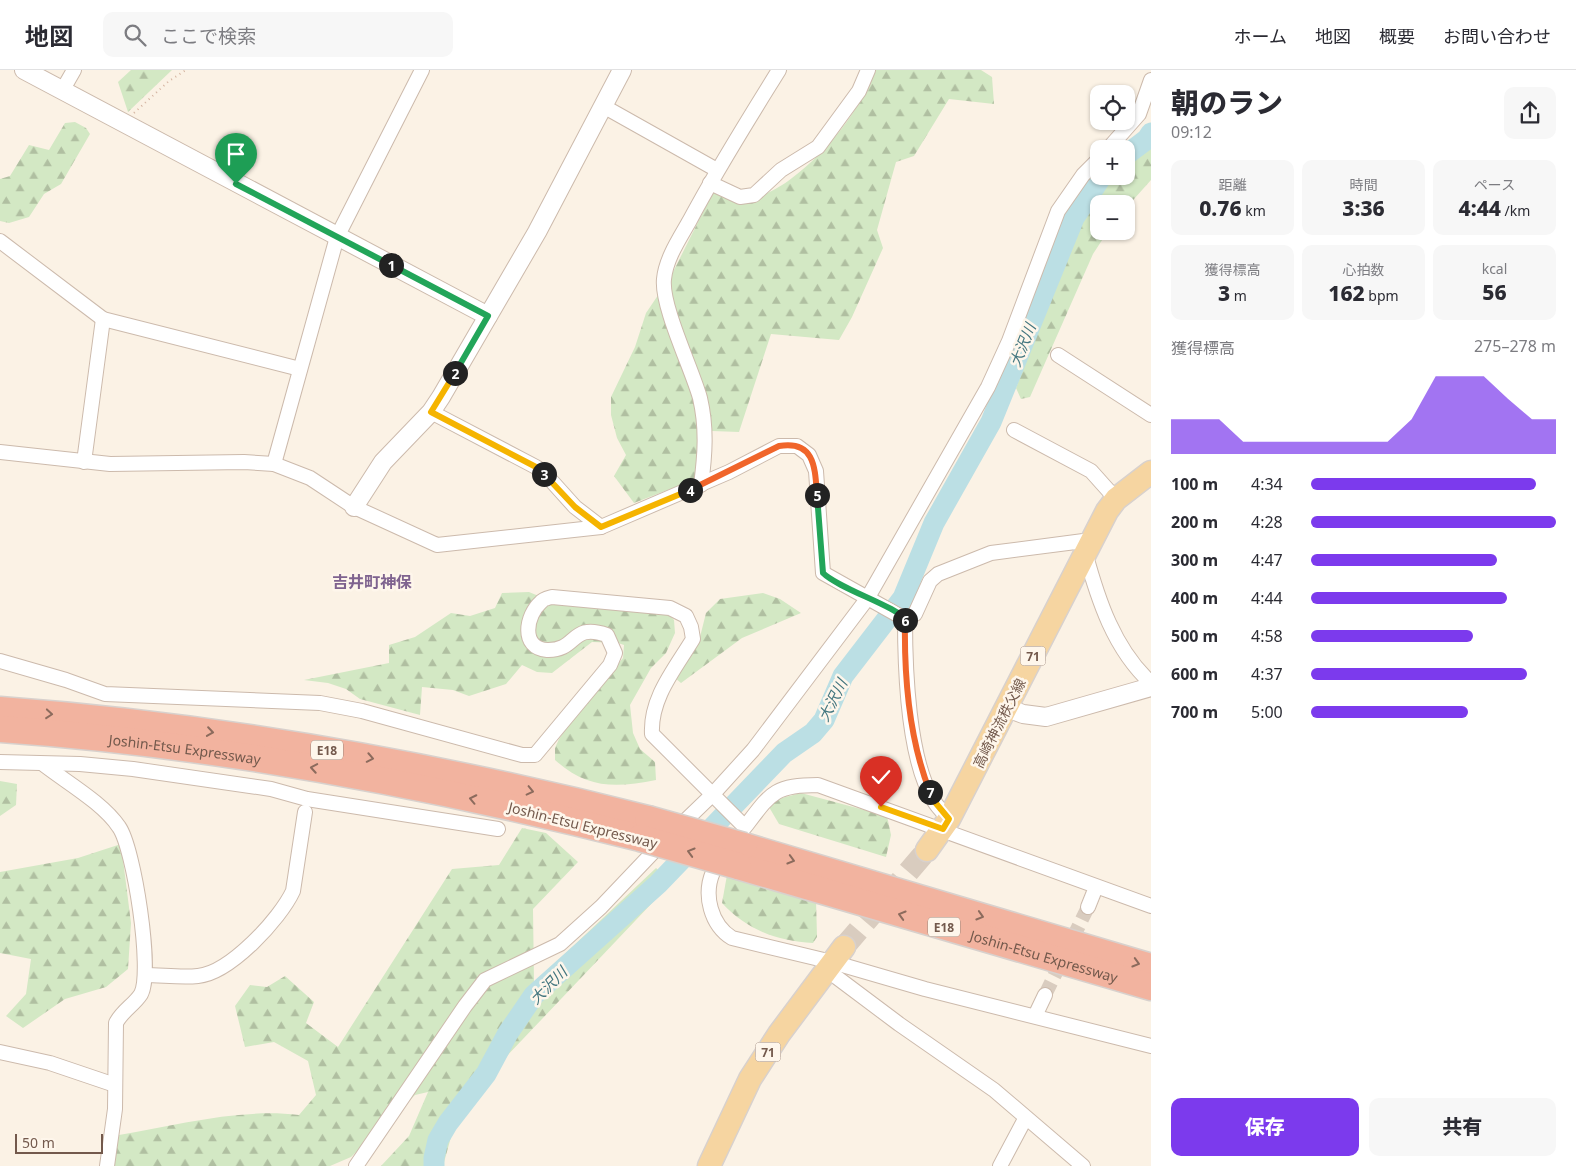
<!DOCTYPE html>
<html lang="ja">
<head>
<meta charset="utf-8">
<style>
	body { margin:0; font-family:"Noto Sans","Noto Sans JP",sans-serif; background:#f7f7f7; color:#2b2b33; height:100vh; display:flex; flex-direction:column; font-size:19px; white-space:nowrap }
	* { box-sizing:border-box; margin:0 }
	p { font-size:16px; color:#7c7c81 }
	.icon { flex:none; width:28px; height:28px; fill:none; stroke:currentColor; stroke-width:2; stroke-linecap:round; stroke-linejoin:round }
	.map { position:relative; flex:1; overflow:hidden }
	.drawer { display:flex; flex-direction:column; background:#fff; width:425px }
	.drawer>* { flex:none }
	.controls { position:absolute; left:1090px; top:15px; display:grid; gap:10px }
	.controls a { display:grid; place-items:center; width:45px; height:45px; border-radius:10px; background:#fff; box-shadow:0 1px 4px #0004; font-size:25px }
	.scale { position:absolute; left:15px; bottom:12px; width:88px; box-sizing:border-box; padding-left:5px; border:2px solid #73594c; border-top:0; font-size:14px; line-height:18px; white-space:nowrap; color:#73594c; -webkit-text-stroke:4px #fef6eb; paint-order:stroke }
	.pin { position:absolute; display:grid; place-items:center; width:42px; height:42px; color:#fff; margin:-51px -21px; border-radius:50% 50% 50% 0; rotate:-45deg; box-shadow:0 0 5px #0007 }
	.pin .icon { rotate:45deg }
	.km { position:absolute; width:25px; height:25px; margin:-12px; border-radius:50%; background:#222; color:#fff; font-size:14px; line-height:25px; text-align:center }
	.round { display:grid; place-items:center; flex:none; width:52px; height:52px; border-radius:10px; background:#f7f7f7 }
	.summary { display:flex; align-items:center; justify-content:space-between; height:85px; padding:0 20px }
	h1 { font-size:28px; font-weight:800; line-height:38px }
	.stats { display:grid; grid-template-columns:repeat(3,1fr); gap:8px; height:85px; padding:5px 20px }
	.stats div { display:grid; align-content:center; border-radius:10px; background:#f7f7f7; text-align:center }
	.stats b { font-size:21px; font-weight:800 }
	.stats small { font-size:14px; font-weight:400 }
	.stats p { font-size:14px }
	.chart { height:140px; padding:10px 20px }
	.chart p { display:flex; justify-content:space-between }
	.chart svg { width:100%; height:90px; margin-top:5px; fill:#7c3aed; opacity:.7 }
	.action { display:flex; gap:10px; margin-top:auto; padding:10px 20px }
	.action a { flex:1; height:58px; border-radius:10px; background:#7c3aed; color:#fff; font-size:20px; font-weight:800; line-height:58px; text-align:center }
	.action a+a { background:#f7f7f7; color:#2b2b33 }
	ul { padding:0 20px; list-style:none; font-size:16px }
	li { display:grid; grid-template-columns:80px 60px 1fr; align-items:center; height:38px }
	li i { height:12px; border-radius:6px; background:#7c3aed }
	header { display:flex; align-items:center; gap:30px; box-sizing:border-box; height:70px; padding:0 25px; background:#fff; border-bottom:1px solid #e1e1e2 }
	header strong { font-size:24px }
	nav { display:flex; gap:28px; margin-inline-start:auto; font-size:18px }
	.search { width:350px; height:45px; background:#f7f7f7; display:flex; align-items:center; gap:12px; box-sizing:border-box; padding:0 18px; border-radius:10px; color:#7c7c81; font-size:19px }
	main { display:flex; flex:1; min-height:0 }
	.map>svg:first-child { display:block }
</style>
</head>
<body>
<header>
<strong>地図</strong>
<div class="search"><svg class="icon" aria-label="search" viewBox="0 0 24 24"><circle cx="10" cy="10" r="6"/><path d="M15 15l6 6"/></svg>ここで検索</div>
<nav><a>ホーム</a><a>地図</a><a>概要</a><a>お問い合わせ</a></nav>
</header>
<main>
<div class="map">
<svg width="1151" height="1096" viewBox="0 0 1151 1096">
	<defs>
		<pattern id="forest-firs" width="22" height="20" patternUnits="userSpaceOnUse" patternTransform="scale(1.25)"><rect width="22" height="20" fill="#d3e8c4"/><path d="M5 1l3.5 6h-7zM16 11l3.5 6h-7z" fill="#b0bfa1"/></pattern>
	</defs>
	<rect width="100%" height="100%" fill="#fbf2e5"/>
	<!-- forest -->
	<g fill="url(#forest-firs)">
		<polygon points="131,0 172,0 128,42 118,12"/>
		<path d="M876,0H981L992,7L994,34L949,29L914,86L896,92L877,160L883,178L852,247L839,270L771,264L739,362L712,361L701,363L696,409L634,433L614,406L626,385L617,368L611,345V327L635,277L646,243L671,206L713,122L745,134C760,126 779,119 792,108C828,81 859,41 876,0Z"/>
		<polygon points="75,52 86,58 90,64 61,114 44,124 29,147 9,153 0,151 0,109 10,106 29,75 49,80 65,53"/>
		<polygon points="1151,70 1151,110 1126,138 1126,134 1099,134 1099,161 1108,161 1093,184 1030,327 1021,329 1016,318 1073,162 1098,118 1110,106 1126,106 1126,93"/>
		<path d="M529,522L553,532L667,542L674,550L675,563L666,583L651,598L630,635L633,663L640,679L655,692L656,710C616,718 587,719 555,690V678L559,669L578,641L623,588L624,575L618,573L592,572L552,603L537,602L522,595L506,614L469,626L453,620L422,617L420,645L360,629L346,619L328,613L304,610L389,593V575L415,567L451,543L470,546L495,538L502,523Z"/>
		<polygon points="763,523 780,529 801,543 742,568 681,613 675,608 700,567 706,543 720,529"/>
		<polygon points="0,711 17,714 16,735 0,746"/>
		<polygon points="801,723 887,746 891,765 886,787 779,754 766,732"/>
		<path d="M522,758L546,763L578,792L533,839L534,913L656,798L672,812L505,988L454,1056L443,1096H381L409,1066L428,1022L415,1025L351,1087L330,1096H113L119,1065C178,1055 239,1038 299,1045L316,1025L308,991L274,972L245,977L235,936L250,915L267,917L285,906L314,932L306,953L338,977L452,799L499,795Z"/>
		<polygon points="121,774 131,853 128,899 106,917 65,929 23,958 6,946 26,924 31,889 0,883 0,802 78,788"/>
		<path d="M727,805L816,829L817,867L813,873C777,871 747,860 722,833Z"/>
	</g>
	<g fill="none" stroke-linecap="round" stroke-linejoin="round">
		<!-- river -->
		<g stroke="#bbdfe4" stroke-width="21">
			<polyline points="1126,85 1147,69 1151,63"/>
			<polyline points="434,1096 434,1088 438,1070 448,1053 486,1004 508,963 534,925 658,814 784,683 813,663 824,650 843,606 903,528 934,453 991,352 1074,148 1102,106"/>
		</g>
		<!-- minor-tunnel -->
		<polyline stroke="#d9ccbf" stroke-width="14" stroke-dasharray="14 7" stroke-linecap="butt" points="1045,925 1088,837"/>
		<!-- primary-tunnel -->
		<polyline stroke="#d9ccbf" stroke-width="22" stroke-dasharray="22 11" stroke-linecap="butt" points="844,877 927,780"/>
		<!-- minor casing -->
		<g stroke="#ccbaac" stroke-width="16">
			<g id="minor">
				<polyline points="62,21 74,0"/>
				<polyline points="603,36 717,100"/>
				<polyline points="1108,79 1139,44 1151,10"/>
				<polyline points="710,113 740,127 754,125 781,100 818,77 859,21 868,0"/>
				<polyline points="0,171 103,249 300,299"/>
				<polyline points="1058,285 1151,345"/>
				<polyline points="431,342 536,397 548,407 575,437 601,457"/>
				<polyline points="1014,360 1091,401 1116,429"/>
				<path d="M0,382L110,394L244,392L274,394L310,408L354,437L437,475L601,457L729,402L779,376H797L809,385L816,401L823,503L905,549C905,598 908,690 934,731C938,738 944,743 949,749"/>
				<polyline points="84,392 103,249"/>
				<polyline points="274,394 337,167 422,0"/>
				<path d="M701,415C705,385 707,358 700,328C692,299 661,236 664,209C666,188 680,168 690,150C717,99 748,50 779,0"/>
				<path d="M1085,482C1098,530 1114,579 1151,613"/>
				<polyline points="905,549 915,544 930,511 938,504 991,483 1091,470"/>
				<path d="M0,591L66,610L105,624L320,633L362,641L522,685H535L610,595L615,583L607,565C570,552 578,581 547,580C520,578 526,545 541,532C543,529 548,528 552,527L670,538L686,546L691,557L693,569C675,599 650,628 652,664L745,757C771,723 774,715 818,715L1151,836"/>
				<polyline points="0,692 80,694 133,699 271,719 307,729 498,759"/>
				<path d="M43,694C66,712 103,733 119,757C134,778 153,902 141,924C134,935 122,941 116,953L115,1039L107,1096"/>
				<path d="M713,802C703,825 711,855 732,868L832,892L925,919L1151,976"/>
				<polyline points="1088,837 1096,817"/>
				<polyline points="827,900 899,954 994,1020 1083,1096"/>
				<path d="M145,905C162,905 181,908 198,906C230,903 280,849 293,821L305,742"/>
				<polyline points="1035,946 1045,925"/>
				<polyline points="0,982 50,993 115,1015"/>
				<polyline points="356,1096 465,936 485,910 560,874 601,837 659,776 713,724 753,680 867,529 988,317 1009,271 1058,141 1083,105 1099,89"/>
				<polyline points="1000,1096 1025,1049"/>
			</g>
		</g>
		<!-- tertiary casing -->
		<g stroke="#ccbaac" stroke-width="20">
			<g id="tertiary">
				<polyline points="24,0 488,246"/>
				<polyline points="354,437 383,392 431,342 441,327 537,162 622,0"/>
				<polyline points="1007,638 1023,644 1046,647 1151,617"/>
			</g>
		</g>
		<!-- primary casing -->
		<g stroke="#d8d1cd" stroke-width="25">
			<g id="primary">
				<polyline points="927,780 949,749 1107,441 1116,429 1151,402"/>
				<polyline points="709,1096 750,1009 779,964 844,877"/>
			</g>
		</g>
		<!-- motorway casing -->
		<g stroke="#d8d1cd" stroke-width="29">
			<g id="motorway">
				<path d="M0,640C219,656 435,695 648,749"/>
				<path id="s1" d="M0,659C216,674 430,715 640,768"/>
				<polyline points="744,776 1151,897"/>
				<path id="s2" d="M738,796L1151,917"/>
			</g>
		</g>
		<!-- path -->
		<polyline stroke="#d4b4a1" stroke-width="2" stroke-dasharray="1 4" stroke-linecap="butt" points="134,43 169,11 186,0"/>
		<!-- minor -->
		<use href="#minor" stroke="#fff" stroke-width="14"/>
		<!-- tertiary -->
		<use href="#tertiary" stroke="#fff" stroke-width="18"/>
		<!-- primary -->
		<use href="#primary" stroke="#f6d5a1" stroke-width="22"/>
		<!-- motorway -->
		<use href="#motorway" stroke="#f2b39f" stroke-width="26"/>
		<!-- motorway-bridge casing -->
		<g stroke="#d8d1cd" stroke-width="29" stroke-linecap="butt">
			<g id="motorway-bridge">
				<polyline points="648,749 744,776"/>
				<polyline points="640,768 738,796"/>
			</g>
		</g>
		<!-- motorway-bridge -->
		<use href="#motorway-bridge" stroke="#f2b39f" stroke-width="26"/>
	</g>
	<!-- one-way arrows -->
	<defs><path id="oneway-chevron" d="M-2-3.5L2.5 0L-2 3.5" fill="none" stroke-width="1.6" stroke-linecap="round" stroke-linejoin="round" transform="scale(1.25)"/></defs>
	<g stroke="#8c6b5d">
		<use href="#oneway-chevron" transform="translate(49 644) rotate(5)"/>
		<use href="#oneway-chevron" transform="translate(210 662) rotate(8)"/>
		<use href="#oneway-chevron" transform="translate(370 688) rotate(11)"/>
		<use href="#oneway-chevron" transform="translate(314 698) rotate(-170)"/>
		<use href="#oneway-chevron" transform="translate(530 721) rotate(13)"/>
		<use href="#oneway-chevron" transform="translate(473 729) rotate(-168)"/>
		<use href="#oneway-chevron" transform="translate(691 782) rotate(-164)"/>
		<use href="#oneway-chevron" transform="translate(791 790) rotate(16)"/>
		<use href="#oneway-chevron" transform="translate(902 845) rotate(-164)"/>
		<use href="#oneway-chevron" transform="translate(980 846) rotate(17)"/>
		<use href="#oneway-chevron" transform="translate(1136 893) rotate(16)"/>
	</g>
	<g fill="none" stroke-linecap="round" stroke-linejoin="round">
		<!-- split-1 casing -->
		<g stroke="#fff" stroke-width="10">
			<polyline id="split-1" points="236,114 391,195"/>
		</g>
		<!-- split-2 casing -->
		<g stroke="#fff" stroke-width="10">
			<polyline id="split-2" points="391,195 488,246 455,303"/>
		</g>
		<!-- split-3 casing -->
		<g stroke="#fff" stroke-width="10">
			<polyline id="split-3" points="455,303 431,342 536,397 544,404"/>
		</g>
		<!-- split-4 casing -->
		<g stroke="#fff" stroke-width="10">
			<polyline id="split-4" points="544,404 575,437 601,457 690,420"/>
		</g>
		<!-- split-5 casing -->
		<g stroke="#fff" stroke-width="10">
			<path id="split-5" d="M690,420L779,376C815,370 815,398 817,425"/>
		</g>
		<!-- split-6 casing -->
		<g stroke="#fff" stroke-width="10">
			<path id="split-6" d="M817,425L823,503C839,519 899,537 905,550"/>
		</g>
		<!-- split-7 casing -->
		<g stroke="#fff" stroke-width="10">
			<path id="split-7" d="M905,550C904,607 909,669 930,722"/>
		</g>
		<!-- split-8 casing -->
		<g stroke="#fff" stroke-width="10">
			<polyline id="split-8" points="881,737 943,759 949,749 934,731 930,722"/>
		</g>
		<!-- split-1 -->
		<use href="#split-1" stroke="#22a559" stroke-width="6"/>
		<!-- split-2 -->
		<use href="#split-2" stroke="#22a559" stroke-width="6"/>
		<!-- split-3 -->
		<use href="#split-3" stroke="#f5b400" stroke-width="6"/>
		<!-- split-4 -->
		<use href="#split-4" stroke="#f5b400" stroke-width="6"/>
		<!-- split-5 -->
		<use href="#split-5" stroke="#f0652b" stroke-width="6"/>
		<!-- split-6 -->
		<use href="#split-6" stroke="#22a559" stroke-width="6"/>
		<!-- split-7 -->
		<use href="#split-7" stroke="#f0652b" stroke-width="6"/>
		<!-- split-8 -->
		<use href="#split-8" stroke="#f5b400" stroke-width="6"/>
	</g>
	<g text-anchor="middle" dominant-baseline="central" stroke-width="5" stroke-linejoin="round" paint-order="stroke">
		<!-- shield labels -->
		<g fill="#fef6eb" stroke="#9d887c" stroke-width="1">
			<rect x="1020.5" y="576.5" width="25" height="19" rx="4"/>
			<rect x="311" y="670.5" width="32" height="19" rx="4"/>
			<rect x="928" y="847.5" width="32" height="19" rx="4"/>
			<rect x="755.5" y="972.5" width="25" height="19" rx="4"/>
		</g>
		<g font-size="12" font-weight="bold" fill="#73594c">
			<text x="1033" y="586">71</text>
			<text x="327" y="680">E18</text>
			<text x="944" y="857">E18</text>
			<text x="768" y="982">71</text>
		</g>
		<!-- street labels -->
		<g font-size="14" fill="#73594c" stroke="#fef6eb">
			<text transform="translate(999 653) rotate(-63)">高崎神流秩父線</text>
			<text stroke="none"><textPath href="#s1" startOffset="186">Joshin-Etsu Expressway</textPath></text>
			<text transform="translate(583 755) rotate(14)">Joshin-Etsu Expressway</text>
			<text stroke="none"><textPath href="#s2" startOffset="319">Joshin-Etsu Expressway</textPath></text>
		</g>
		<!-- water labels -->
		<g font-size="15" font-style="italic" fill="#43767f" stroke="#fef6eb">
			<text transform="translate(1022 275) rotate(-68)">大沢川</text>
			<text transform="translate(832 630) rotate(-63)">大沢川</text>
			<text transform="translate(548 915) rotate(-45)">大沢川</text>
		</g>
		<!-- quarter labels -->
		<g font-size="16" font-weight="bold" fill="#7f638f" stroke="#fef6eb">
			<text x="372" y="512">吉井町神保</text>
		</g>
	</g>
</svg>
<div class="controls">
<a><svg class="icon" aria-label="locate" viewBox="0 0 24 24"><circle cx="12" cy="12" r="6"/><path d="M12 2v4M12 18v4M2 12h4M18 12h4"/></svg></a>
<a>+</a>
<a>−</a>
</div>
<div class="scale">50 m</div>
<div class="pin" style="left:236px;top:114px;background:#1e9e55"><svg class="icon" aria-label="arrive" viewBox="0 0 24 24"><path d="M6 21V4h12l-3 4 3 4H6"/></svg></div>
<div class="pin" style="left:881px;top:737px;background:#d93025"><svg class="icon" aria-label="check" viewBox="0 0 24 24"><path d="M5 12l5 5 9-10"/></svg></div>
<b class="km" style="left:391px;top:195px">1</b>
<b class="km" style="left:455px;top:303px">2</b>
<b class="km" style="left:544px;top:404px">3</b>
<b class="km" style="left:690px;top:420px">4</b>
<b class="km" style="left:817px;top:425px">5</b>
<b class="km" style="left:905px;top:550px">6</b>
<b class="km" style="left:930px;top:722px">7</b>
</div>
<section class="drawer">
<div class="summary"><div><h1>朝のラン</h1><p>09:12</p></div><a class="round"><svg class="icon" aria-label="share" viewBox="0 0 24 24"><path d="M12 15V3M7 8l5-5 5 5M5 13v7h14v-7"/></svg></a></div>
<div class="stats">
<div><p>距離</p><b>0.76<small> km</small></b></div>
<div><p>時間</p><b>3:36</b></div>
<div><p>ペース</p><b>4:44<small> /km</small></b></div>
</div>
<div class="stats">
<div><p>獲得標高</p><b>3<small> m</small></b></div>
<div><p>心拍数</p><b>162<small> bpm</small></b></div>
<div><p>kcal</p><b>56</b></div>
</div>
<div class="chart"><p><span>獲得標高</span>275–278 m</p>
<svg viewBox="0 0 160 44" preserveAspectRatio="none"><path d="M0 44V27L10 27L20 27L30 38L40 38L50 38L60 38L70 38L80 38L90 38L100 27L110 6L120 6L130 6L140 17L150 27L160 27V44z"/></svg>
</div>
<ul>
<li><b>100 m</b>4:34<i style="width:92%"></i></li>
<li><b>200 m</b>4:28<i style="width:100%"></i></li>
<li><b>300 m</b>4:47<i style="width:76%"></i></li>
<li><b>400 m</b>4:44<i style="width:80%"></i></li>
<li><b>500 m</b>4:58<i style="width:66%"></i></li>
<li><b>600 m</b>4:37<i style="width:88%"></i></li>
<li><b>700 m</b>5:00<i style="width:64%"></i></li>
</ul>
<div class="action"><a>保存</a><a>共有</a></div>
</section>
</main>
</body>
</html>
